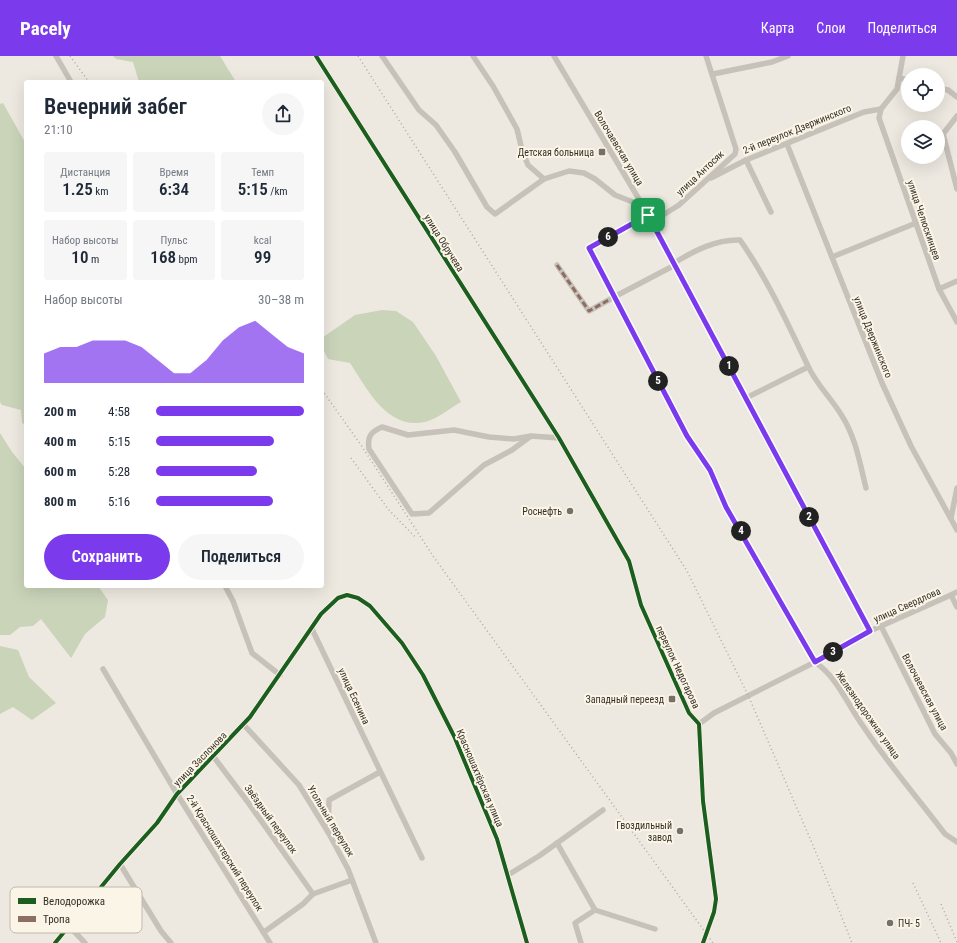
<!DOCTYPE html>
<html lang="ru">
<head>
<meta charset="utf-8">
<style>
	body { margin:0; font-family:"Roboto Condensed",sans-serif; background:#f6f6f7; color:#1f2937; height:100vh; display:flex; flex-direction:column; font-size:15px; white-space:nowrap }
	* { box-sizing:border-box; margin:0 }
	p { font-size:13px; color:#747a83 }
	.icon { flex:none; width:22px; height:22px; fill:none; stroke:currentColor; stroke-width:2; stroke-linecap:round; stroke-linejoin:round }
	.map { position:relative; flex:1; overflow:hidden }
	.side { position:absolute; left:24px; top:24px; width:300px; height:508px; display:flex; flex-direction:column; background:#fff; border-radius:4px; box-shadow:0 4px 16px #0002 }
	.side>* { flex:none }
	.controls { position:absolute; left:901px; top:12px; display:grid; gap:8px }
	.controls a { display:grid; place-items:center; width:44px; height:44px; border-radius:50%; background:#fff; box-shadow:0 4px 16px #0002; font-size:20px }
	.pin { position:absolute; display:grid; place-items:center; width:34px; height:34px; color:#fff; margin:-17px; border-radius:8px; box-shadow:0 2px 6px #0006 }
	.km { position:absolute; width:20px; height:20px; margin:-10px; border-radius:50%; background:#222; color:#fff; font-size:11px; line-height:20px; text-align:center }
	.round { display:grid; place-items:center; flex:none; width:42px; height:42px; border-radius:21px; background:#f6f6f7 }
	.overview { display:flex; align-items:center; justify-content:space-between; height:68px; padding:0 20px }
	h1 { font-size:22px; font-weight:600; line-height:30px }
	.metrics { display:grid; grid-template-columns:repeat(3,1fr); gap:6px; height:68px; padding:4px 20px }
	.metrics div { display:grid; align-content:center; border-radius:4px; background:#f6f6f7; text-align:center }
	.metrics b { font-size:17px; font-weight:600 }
	.metrics small { font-size:11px; font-weight:400 }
	.metrics p { font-size:11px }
	.chart { height:112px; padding:8px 20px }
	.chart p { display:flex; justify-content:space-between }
	.chart svg { width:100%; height:72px; margin-top:4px; fill:#7c3aed; opacity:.7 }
	.action { display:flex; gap:8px; margin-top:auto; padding:8px 20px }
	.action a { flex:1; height:46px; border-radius:24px; background:#7c3aed; color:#fff; font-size:16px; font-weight:600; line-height:46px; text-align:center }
	.action a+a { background:#f6f6f7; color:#1f2937 }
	ul { padding:0 20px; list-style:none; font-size:13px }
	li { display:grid; grid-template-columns:64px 48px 1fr; align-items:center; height:30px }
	li i { height:10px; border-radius:5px; background:#7c3aed }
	header { display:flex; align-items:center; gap:24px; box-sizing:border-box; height:56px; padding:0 20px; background:#7c3aed; color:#fff }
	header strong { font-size:19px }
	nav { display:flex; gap:22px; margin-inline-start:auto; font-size:14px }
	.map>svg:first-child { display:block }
</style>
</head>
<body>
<header>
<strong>Pacely</strong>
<nav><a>Карта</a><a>Слои</a><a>Поделиться</a></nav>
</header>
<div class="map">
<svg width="957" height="887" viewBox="0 0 957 887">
	<rect width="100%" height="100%" fill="#ede9e0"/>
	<!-- green -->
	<g fill="#cad4b9">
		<polygon points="113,0 220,0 236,26 139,26 133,6 116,3"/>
		<polygon points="3,47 26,88 26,369 22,367 21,354 2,349 0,346 0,48"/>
		<path d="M382,254L396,255L413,266L436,300L461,346C450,352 437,363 425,366C387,374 368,334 350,307L328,303L322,291V282L355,259Z"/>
		<polygon points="0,377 12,396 26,413 26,530 98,530 108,544 105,561 85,578 71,602 41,563 33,570 20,571 10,579 0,579"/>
		<polygon points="0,590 18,594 29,621 56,647 32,664 13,651 0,658"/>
	</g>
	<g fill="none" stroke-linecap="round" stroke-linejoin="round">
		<!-- minor -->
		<g stroke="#c6c1b9" stroke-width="5.5">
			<polyline points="56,0 71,26"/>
			<polyline points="316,0 559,382 629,505 641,549 689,657 699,668 703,745 716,843 714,856 703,887"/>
			<polyline points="382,0 419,54 436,69 455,96 487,151 495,158 544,123 569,115 584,117 595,123 615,139 643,150"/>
			<polyline points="473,0 493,30 517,73 522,94 528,109 544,123"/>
			<polyline points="554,0 643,150 870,575"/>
			<polyline points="903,0 897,33 881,53 879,62 939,233 957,266"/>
			<polyline points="713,18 772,6 788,0"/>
			<polyline points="899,22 908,24"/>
			<polyline points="938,32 948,34 957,41"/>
			<polyline points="957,60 943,78 957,133"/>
			<polyline points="787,88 882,327 911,390 957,474"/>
			<polyline points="746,104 771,156"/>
			<polyline points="711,122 746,104 864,56 881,53"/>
			<polyline points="648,159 589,192 614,241 675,209"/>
			<polyline points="652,166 679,149 735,98 736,93 706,0"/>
			<polyline points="832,201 916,167"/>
			<path d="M674,207C694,195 716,183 740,184C768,224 787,266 808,310C816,328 832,343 842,360C856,382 860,408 866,432"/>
			<path d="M557,209L589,255L614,241L687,380L709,414L726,451L815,606C838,622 847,648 863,670C888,708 918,742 945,778L957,786"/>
			<polyline points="939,233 957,225"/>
			<polyline points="746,342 808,311"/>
			<path d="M531,380L512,394L484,409L429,457L412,458L369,393C367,380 371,376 382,371L408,379L454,374L489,381L514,383L531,380L559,382"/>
			<polyline points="951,462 957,432"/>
			<polyline points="225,530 233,545 252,597 280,619"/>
			<polyline points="951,539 957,536"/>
			<polyline points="881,570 935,678 951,697 957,708"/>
			<polyline points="312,573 422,802"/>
			<polyline points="103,613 177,738 270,887"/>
			<polyline points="699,668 714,657 815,606 870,575 951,539 957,551"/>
			<polyline points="244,669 299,729 328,776 348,813 376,887"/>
			<polyline points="213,700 247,745 313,838"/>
			<polyline points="328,776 329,744 380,716"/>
			<polyline points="557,787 595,854 655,873"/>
			<polyline points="120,808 161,875 171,887"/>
			<polyline points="508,819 539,800 603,754"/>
			<polyline points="69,870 85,887"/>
			<polyline points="264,876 303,848 313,838 352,824"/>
			<polyline points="55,887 120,808 157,767 177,738 250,661 321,558 338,542 347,539 358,542 370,550 402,587 423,619 454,680 497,783 527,887"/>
			<polyline points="581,887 575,867 595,854"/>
		</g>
		<!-- rail -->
		<g stroke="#aea9a3" stroke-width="1.5" stroke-dasharray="1 3" stroke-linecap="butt">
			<polyline points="70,0 89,26"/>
			<polyline points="358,0 687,515 748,639 815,794 852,887"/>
			<polyline points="322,334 361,389 433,500 713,887"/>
			<polyline points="351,402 388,453 415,481"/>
			<polyline points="913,827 941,887"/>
			<polyline points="941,848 957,886"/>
		</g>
		<!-- quiet -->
		<polyline stroke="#8d6e63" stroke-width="3" stroke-dasharray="6 3" stroke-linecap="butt" points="557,209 589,255 614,241"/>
		<!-- cycleway casing -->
		<g stroke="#faf5e6" stroke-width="6">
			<g id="cycleway">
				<polyline points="316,0 559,382 629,505 641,549 689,657 699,668 703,745 716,843 714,856 703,887"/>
				<polyline points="55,887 120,808 157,767 177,738 250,661 321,558 338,542 347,539 358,542 370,550 402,587 423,619 454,680 497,783 527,887"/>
			</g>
		</g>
		<!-- cycleway -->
		<use href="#cycleway" stroke="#1b5e20" stroke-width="4"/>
	</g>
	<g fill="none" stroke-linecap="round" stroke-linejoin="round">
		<!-- route casing -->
		<g stroke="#fff" stroke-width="8">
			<polygon id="route" points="648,159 870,575 815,606 726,451 710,414 687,380 589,192"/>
		</g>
		<!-- route -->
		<use href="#route" stroke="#7c3aed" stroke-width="5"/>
	</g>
	<!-- markers -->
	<g fill="#777068" stroke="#faf5e6" stroke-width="1.5">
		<rect x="598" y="92" width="8" height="8" rx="2"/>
		<circle cx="570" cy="455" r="4"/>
		<rect x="668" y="639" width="8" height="8" rx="2"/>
		<circle cx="680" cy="775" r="4"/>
		<circle cx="890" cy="867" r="4"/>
	</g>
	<g text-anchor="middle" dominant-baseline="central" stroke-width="4" stroke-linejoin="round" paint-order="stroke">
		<!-- street labels -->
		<g font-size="10" fill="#372f27" stroke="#faf5e6">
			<text transform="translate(797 73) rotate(-22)">2-й переулок Дзержинского</text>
			<text transform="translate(619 92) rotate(59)">Волочаевская улица</text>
			<text transform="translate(700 117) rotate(-43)">улица Антосяк</text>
			<text transform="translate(924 164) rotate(71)">улица Челюскинцев</text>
			<text transform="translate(444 187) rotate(58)">улица Обручева</text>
			<text transform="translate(873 281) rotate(68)">улица Дзержинского</text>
			<text transform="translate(907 549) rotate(-24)">улица Свердлова</text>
			<text transform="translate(678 611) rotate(65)">переулок Недогарова</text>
			<text transform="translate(925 636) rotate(62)">Волочаевская улица</text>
			<text transform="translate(354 640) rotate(65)">улица Есенина</text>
			<text transform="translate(868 659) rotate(55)">Железнодорожная улица</text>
			<text transform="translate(200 703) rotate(-46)">улица Заслонова</text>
			<text transform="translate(480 722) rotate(67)">Красношахтёрская улица</text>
			<text transform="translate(271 763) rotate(54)">Звёздный переулок</text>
			<text transform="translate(331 765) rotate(59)">Угольный переулок</text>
			<text transform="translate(225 797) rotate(58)">2-й Красношахтерский переулок</text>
		</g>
		<!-- poi labels -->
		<g font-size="10" fill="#372f27" stroke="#faf5e6" text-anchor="end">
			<text x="594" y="96">Детская больница</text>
			<text x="562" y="455">Роснефть</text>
			<text x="664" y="643">Западный переезд</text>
			<text x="672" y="769">Гвоздильный<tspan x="672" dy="12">завод</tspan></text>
			<text x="898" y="867" text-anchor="start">ПЧ- 5</text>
		</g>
	</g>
	<!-- legend -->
	<rect x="10" y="831" width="132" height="46" rx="6" fill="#faf5e6" stroke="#c0baad" stroke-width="1"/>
	<rect x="18" y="842" width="18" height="6" fill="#1b5e20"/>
	<rect x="18" y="860" width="18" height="6" fill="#8d6e63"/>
	<g font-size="11" fill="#372f27">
		<text x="43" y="849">Велодорожка</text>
		<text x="43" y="867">Тропа</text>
	</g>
</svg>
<div class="controls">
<a><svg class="icon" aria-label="locate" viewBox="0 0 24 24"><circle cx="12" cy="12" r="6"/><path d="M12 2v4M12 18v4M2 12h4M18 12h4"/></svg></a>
<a><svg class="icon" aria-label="layers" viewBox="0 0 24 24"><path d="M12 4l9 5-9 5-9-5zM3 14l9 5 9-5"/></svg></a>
</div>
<div class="pin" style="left:648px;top:159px;background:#1e9e55"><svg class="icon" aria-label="arrive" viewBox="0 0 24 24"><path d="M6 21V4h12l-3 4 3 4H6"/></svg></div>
<b class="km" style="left:729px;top:310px">1</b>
<b class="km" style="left:809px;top:461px">2</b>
<b class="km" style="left:833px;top:596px">3</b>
<b class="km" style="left:741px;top:475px">4</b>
<b class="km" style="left:658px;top:325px">5</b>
<b class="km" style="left:608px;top:181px">6</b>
<section class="side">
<div class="overview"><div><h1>Вечерний забег</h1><p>21:10</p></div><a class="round"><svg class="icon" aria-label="share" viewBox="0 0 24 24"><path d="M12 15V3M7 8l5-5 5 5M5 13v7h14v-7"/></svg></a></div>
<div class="metrics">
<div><p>Дистанция</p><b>1.25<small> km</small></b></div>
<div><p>Время</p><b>6:34</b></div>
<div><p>Темп</p><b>5:15<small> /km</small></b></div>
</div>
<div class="metrics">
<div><p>Набор высоты</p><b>10<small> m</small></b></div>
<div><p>Пульс</p><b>168<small> bpm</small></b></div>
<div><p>kcal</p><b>99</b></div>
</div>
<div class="chart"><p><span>Набор высоты</span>30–38 m</p>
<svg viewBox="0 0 160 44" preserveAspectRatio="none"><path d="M0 44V26L10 22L20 22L30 18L40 18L50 18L60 22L70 30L80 38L90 38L100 30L110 18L120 10L130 6L140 14L150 22L160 26V44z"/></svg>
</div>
<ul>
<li><b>200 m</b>4:58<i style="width:100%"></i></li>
<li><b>400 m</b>5:15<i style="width:80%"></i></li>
<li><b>600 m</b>5:28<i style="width:68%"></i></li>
<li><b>800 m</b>5:16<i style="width:79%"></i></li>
</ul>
<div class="action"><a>Сохранить</a><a>Поделиться</a></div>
</section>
</div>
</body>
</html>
